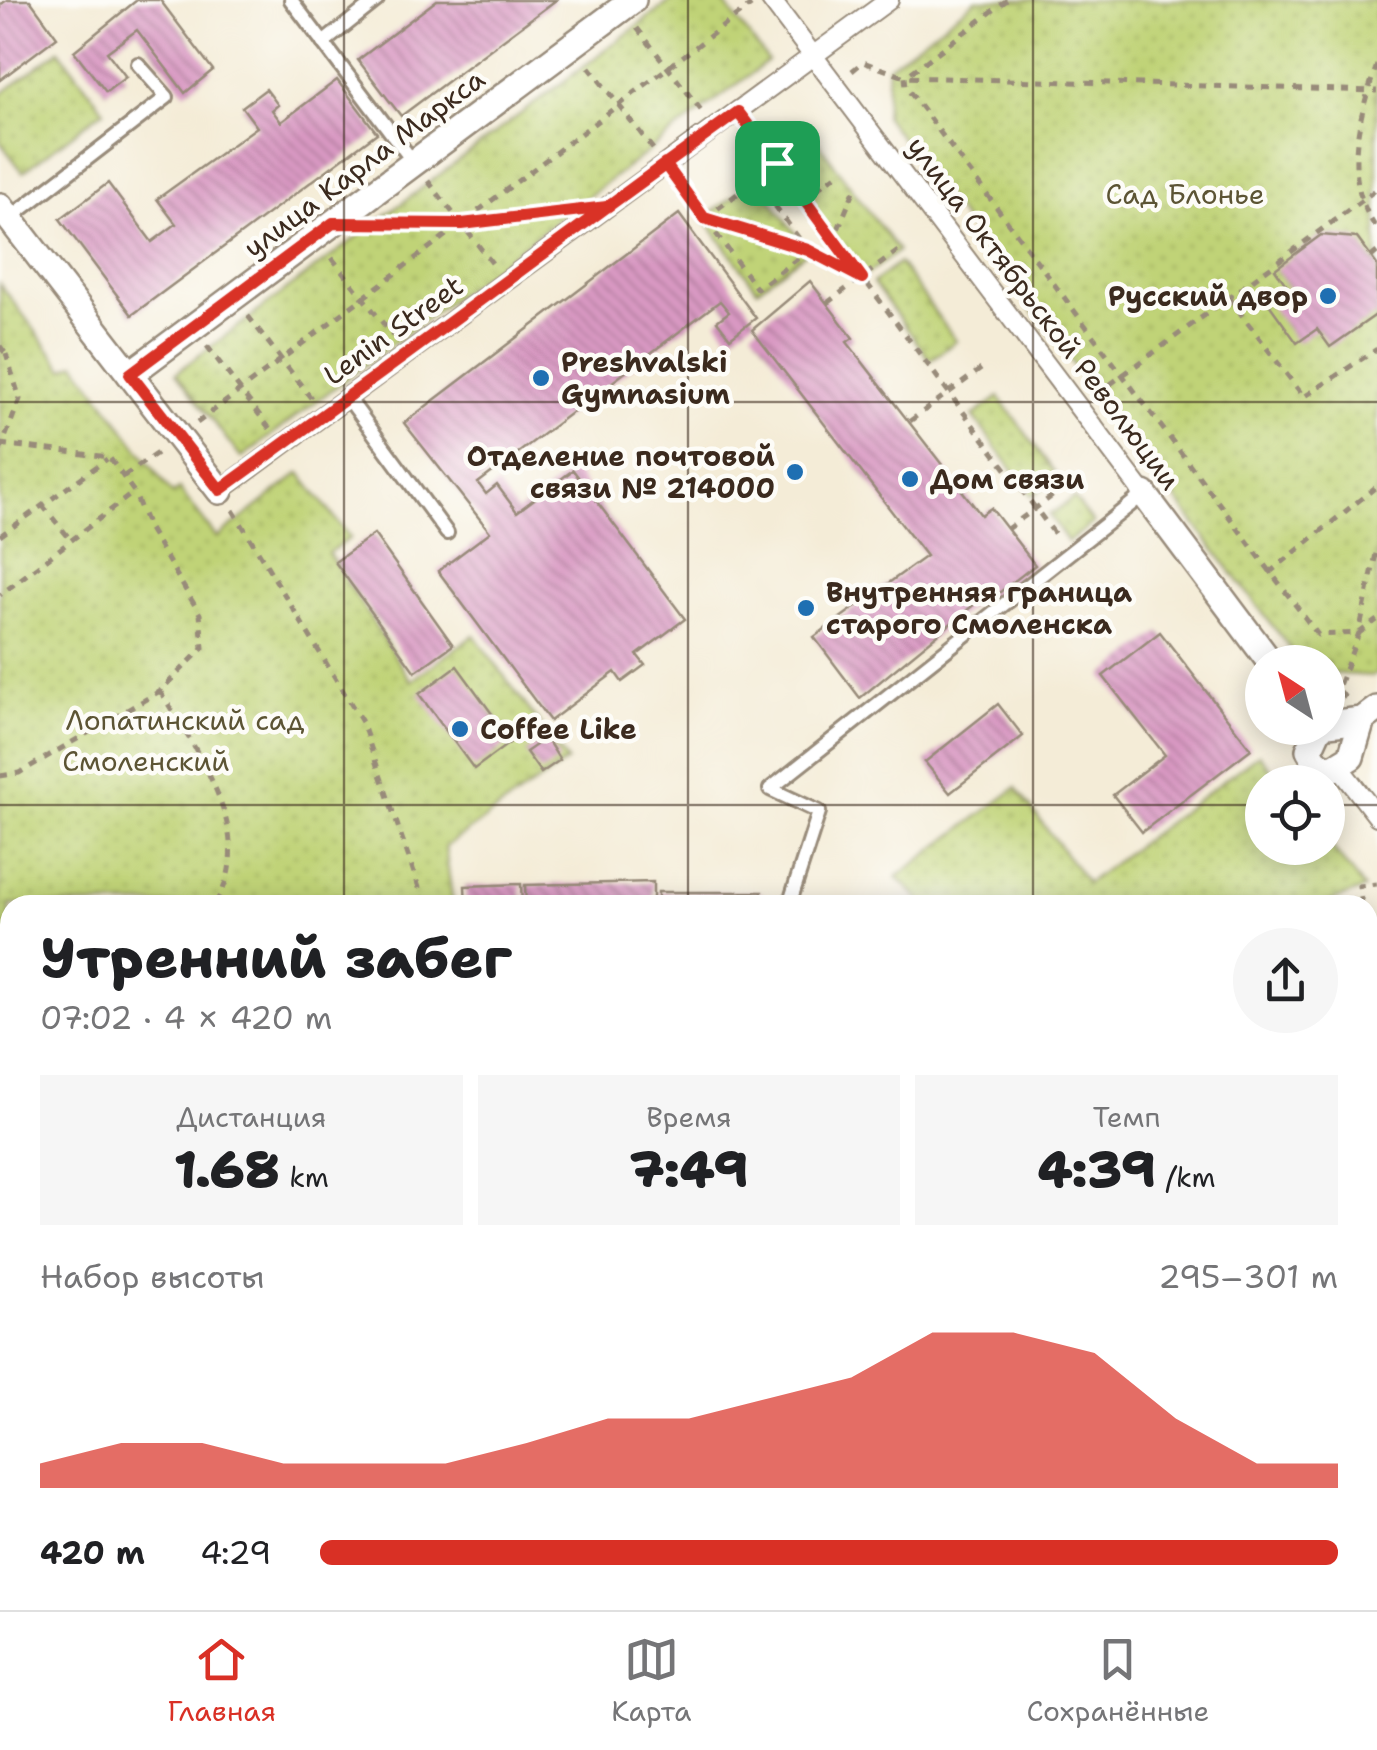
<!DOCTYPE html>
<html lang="ru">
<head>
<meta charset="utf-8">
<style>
	body { margin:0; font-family:"Shantell Sans",sans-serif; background:#f6f6f6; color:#202124; height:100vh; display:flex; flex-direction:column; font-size:38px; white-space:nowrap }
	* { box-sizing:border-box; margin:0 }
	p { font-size:32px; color:#757577 }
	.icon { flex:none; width:55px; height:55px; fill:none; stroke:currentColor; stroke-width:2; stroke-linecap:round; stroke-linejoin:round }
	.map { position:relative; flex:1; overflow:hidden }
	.sheet { position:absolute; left:0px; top:895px; width:1378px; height:715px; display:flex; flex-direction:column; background:#fff; border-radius:30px 30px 0 0; box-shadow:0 5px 25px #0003 }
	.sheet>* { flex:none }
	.needle { width:65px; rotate:324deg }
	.fabs { position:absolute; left:1245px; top:645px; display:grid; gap:20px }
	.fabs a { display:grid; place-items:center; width:100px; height:100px; border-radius:50%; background:#fff; box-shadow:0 5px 25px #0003; font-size:50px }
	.pin { position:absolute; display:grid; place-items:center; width:85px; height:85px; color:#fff; margin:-42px; border-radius:20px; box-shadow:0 5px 15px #0006 }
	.round { display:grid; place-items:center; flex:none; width:105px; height:105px; border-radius:52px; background:#f6f6f6 }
	.overview { display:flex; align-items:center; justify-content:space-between; height:170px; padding:0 40px }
	h1 { font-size:55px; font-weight:800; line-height:75px }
	.metrics { display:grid; grid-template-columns:repeat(3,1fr); gap:15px; height:170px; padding:10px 40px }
	.metrics div { display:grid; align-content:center; border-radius:0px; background:#f6f6f6; text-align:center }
	.metrics b { font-size:50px; font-weight:800 }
	.metrics small { font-size:28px; font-weight:400 }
	.metrics p { font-size:28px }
	.chart { height:280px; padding:20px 40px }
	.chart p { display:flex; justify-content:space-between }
	.chart svg { width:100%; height:180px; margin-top:10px; fill:#d93025; opacity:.7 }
	ul { padding:0 40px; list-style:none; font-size:32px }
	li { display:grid; grid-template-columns:160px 120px 1fr; align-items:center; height:75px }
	li i { height:25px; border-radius:12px; background:#d93025 }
	.menu { display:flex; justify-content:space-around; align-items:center; height:140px; border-top:2px solid #e0e0e0; background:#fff; font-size:28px; color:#757577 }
	.menu a { display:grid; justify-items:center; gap:5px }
	.menu .on { color:#d93025 }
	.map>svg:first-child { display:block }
</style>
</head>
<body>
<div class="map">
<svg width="1377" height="1610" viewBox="0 0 1377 1610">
	<defs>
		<pattern id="green-dots" width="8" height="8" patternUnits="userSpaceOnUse" patternTransform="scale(2.5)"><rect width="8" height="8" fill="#c0d377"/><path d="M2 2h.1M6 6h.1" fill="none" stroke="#a6b566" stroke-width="1.8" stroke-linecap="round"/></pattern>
		<pattern id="water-rules" width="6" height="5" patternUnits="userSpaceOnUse" patternTransform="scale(2.5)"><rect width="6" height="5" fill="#87bbf6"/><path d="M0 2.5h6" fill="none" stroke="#7098c7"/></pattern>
		<pattern id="building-back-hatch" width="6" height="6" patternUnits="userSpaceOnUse" patternTransform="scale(2.5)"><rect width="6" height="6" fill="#d999c3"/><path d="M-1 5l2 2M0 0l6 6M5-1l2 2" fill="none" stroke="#b17d9e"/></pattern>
	</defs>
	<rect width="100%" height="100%" fill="#fdfcf7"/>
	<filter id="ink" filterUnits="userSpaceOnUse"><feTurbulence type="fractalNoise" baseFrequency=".01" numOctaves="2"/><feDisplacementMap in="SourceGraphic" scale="20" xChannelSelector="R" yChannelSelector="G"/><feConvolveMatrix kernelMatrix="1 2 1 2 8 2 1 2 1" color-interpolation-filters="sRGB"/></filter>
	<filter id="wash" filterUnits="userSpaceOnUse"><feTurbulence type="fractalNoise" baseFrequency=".0048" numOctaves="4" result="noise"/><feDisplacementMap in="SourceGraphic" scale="40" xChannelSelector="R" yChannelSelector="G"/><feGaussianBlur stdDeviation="2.25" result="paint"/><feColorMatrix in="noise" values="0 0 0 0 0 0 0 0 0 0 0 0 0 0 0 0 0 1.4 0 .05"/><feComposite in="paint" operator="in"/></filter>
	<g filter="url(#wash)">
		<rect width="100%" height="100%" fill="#f4ecd7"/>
		<!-- green -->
		<g fill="url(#green-dots)" stroke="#7e7e4a" stroke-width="2.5">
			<polygon points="672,0 722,0 768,61 241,458 176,373"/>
			<polygon points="976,0 1377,0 1377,673 1373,676 1328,673 1328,662 1300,662 885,117 888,66"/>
			<polygon points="59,50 104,110 23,172 0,142 0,95"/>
			<polygon points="813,136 898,251 862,278 777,163"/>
			<polygon points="756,180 808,251 757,289 704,218"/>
			<polygon points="899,263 956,341 930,360 873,283"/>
			<polygon points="0,284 64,369 76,363 172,494 179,489 217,538 300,473 350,538 328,553 411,681 474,635 567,761 445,847 453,905 10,905 10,1113 0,1112"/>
			<polygon points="999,397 1058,477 1032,496 973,416"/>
			<polygon points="1074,498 1093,523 1068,542 1049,515"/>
			<polygon points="1259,754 1281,782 1262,782 1262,848 1328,848 1328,842 1364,889 1321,905 925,905 897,877 1016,788 1087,883"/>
			<polygon points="1377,1155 1377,1304 1368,1307 1368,1157"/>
			<polygon points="0,1330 10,1331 10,1600 43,1600 0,1609"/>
		</g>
		<!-- water -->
		<polygon fill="url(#water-rules)" stroke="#61728a" stroke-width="2.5" points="0,1163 10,1165 10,1270 0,1270"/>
		<g id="blocks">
			<!-- building -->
			<g fill="url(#building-back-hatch)">
				<polygon points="7,0 30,0 57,37 0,80 0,5"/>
				<polygon points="137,0 160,0 213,70 185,93 137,30 107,52 126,77 106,92 74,51"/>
				<polygon points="437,0 556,0 401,116 358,60"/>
				<polygon points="337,80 377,133 132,315 60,219 108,183 152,242 176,224 157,199 257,127 242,107 266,89 278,105 272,110 281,122"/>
				<polygon points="679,214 756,318 730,338 717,321 729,312 720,301 478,483 486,494 497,485 517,512 573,470 685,619 637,655 645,665 622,682 615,672 550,721 438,571 490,532 404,423"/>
				<polygon points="1321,235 1357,238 1377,265 1377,314 1330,347 1317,329 1297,343 1269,304 1289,289 1275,269"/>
				<polygon points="810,281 853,338 847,342 981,515 991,508 1035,565 986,603 982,598 860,698 814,637 926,556 752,330"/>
				<polygon points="374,534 453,645 415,672 335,562"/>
				<polygon points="1160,632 1251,749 1142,832 1113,795 1165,755 1103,676"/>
				<polygon points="457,666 512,741 474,769 419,694"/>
				<polygon points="998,704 1023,736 950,793 925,762"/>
				<polygon points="546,738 560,760 541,773 526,752"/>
				<polygon points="653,882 653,905 526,905 525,885"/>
				<polygon points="521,884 522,905 466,905 465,886"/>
				<rect x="658" y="892" width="104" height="13"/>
				<polygon points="1377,998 1377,1024 1368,1025 1368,1001"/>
				<polygon points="1377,1024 1377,1072 1368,1056 1368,1037"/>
				<polygon points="0,1112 10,1113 10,1132 0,1131"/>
				<polygon points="1377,1436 1377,1509 1368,1511 1368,1438"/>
				<polygon points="1377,1552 1377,1583 1368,1586 1368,1555"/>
				<polygon points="858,1600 914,1600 916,1610 860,1610"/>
				<polygon points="933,1600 971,1600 972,1602 934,1608"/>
				<polygon points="1020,1600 1071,1600 1072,1607 1022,1610"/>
				<polygon points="1141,1600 1203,1600 1205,1610 1143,1610"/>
			</g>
		</g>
	</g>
	<g filter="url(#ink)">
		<use href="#blocks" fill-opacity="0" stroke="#988b7a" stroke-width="2.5"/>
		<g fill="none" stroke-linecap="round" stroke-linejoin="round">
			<!-- service casing -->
			<g stroke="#988b7a" stroke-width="18">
				<g id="service">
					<polyline points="291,0 414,163"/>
					<polyline points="323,43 377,0"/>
					<polyline points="10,218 167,97 138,64"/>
					<polyline points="348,398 447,533"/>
					<polyline points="789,905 819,812 770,789 1144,494"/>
				</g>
			</g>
			<!-- pedestrian casing -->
			<g stroke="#988b7a" stroke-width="22">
				<g id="pedestrian">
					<polyline points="771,0 1144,494"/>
					<polyline points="220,491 889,0"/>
					<polyline points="1339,767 1377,816"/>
				</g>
			</g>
			<!-- minor casing -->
			<g stroke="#988b7a" stroke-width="30">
				<g id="minor">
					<polyline points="0,206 220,491"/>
					<polyline points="130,374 633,0"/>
					<polyline points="1144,494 1270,662"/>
					<polyline points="1328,724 1362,720 1377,709"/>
					<polyline points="1319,728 1309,750 1317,763 1331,769 1351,757 1362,720"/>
					<polyline points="336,1600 338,1610"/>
					<polyline points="606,1600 608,1610"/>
					<polyline points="1110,1600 1112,1610"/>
				</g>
			</g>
			<!-- secondary casing -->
			<g stroke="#988b7a" stroke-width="40">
				<g id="secondary">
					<polyline points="1368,1370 1377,1368"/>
					<polyline points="242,1610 289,1600"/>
				</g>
			</g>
			<!-- path -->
			<g stroke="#988b7a" stroke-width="5" stroke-dasharray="8 8" stroke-linecap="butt">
				<polyline points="1007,0 905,77 906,87 1318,635 1359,633 1377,620"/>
				<polyline points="637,28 701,110"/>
				<path d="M1377,65C1358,118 1341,179 1377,229"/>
				<polyline points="589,67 653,149"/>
				<polyline points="852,71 863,62 905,77 1377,91"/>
				<polyline points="752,130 1057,537"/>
				<polyline points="428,181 492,263"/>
				<polyline points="678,182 757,289 808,251"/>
				<polyline points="804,199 840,172"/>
				<polyline points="705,218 756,180 806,248"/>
				<polyline points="706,218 808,251 859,276"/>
				<polyline points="376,223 461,223 560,213"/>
				<polyline points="1371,257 1377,252"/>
				<polyline points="332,258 393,336"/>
				<polyline points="826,258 854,191"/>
				<polyline points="1228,297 1304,397 1377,349"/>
				<polyline points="827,303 898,251"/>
				<polyline points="248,316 311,398"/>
				<polyline points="0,346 6,354 0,352"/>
				<polyline points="207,346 270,429"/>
				<polyline points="1097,394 1377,189"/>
				<polyline points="910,421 985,366"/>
				<polyline points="197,423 751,5"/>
				<polyline points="0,444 109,457 134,492 0,595"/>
				<polyline points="0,451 20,399 6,354"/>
				<polyline points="124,476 160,451"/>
				<polyline points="42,505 71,540"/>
				<polyline points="233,510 362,722 425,905"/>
				<polyline points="1007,529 1073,481"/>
				<polyline points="0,536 107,459"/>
				<polyline points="1269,573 1377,486"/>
				<path d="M160,691C196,750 261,839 214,905"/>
				<polyline points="1345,698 1338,688 1359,633 1377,549"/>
				<polyline points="0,776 19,773 160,691 203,648 200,614 149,529 134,492"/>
				<polyline points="1362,905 1359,886 1377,884"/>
				<polyline points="0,941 10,943"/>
				<polyline points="1368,948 1377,946"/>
				<polyline points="1368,988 1377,986"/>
				<polyline points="0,1041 10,1042"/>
				<polyline points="1368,1150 1377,1148"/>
				<polyline points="1368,1229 1377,1227"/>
				<polyline points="0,1320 10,1322"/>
				<polyline points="1368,1417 1377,1415"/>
				<polyline points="454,1610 515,1600"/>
			</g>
			<!-- service -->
			<use href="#service" stroke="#fff" stroke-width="12"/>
			<!-- pedestrian -->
			<use href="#pedestrian" stroke="#fff" stroke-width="18"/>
			<!-- minor -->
			<use href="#minor" stroke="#fff" stroke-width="25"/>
			<!-- secondary -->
			<use href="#secondary" stroke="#fff" stroke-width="35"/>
		</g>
	</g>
	<g fill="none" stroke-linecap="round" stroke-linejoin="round" filter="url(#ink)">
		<!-- route casing -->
		<g stroke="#fff" stroke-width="20">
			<path id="route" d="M777,163L738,112L607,207L462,224L333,223L130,374L220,490C369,382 517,274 665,164L704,218L808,250L862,278L777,163"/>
		</g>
		<!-- route -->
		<use href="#route" stroke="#d93025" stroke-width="12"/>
	</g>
	<!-- grid -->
	<path fill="none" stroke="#3b2a1e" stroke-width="2.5" stroke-opacity="0.55" d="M344,0V905M688,0V905M1033,0V905M0,402H1377M0,805H1262M1328,805H1377M0,1208H10M1368,1208H1377M344,1600V1610M688,1600V1610M1033,1600V1610"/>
	<!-- markers -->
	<g fill="#1f6fb2" stroke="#fdfcf7" stroke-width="4">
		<circle cx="1328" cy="296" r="10"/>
		<circle cx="541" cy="378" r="10"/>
		<circle cx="795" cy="472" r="10"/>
		<circle cx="910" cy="479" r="10"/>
		<circle cx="806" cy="608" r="10"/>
		<circle cx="460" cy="729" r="10"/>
	</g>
	<g text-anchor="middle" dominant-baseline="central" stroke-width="9" stroke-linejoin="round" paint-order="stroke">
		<!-- street labels -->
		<g font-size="28" fill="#3b2a1e" stroke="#fdfcf7">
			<text transform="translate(364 163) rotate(-37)">улица Карла Маркса</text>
			<text transform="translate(1044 313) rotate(53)">улица Октябрьской Революции</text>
			<text transform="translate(393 330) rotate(-36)">Lenin Street</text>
		</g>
		<!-- park labels -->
		<g font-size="28" fill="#5c5434" stroke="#fdfcf7">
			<text x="1185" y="194">Сад Блонье</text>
			<text x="185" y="720">Лопатинский сад</text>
			<text x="146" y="761">Смоленский</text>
		</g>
		<!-- poi labels -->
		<g font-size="28" font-weight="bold" fill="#3b2a1e" stroke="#fdfcf7" text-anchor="start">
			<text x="1308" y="296" text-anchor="end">Русский двор</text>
			<text x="561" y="362">Preshvalski<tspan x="561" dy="32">Gymnasium</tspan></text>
			<text x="775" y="456" text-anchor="end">Отделение почтовой<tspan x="775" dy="32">связи № 214000</tspan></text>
			<text x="930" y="479">Дом связи</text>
			<text x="826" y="592">Внутренняя граница<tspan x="826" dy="32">старого Смоленска</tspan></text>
			<text x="480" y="729">Coffee Like</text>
		</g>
	</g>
</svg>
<div class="fabs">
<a><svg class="needle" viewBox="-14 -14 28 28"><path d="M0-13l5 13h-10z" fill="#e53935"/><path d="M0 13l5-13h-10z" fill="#757577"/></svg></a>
<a><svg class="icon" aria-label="locate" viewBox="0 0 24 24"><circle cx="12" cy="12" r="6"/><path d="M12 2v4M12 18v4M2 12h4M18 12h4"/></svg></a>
</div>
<div class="pin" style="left:777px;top:163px;background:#1e9e55"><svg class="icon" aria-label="arrive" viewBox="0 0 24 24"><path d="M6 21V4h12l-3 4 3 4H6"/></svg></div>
<section class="sheet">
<div class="overview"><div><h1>Утренний забег</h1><p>07:02 · 4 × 420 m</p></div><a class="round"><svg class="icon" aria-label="share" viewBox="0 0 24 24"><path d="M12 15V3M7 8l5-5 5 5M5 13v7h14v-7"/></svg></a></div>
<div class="metrics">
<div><p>Дистанция</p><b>1.68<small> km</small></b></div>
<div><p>Время</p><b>7:49</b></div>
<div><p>Темп</p><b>4:39<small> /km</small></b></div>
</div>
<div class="chart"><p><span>Набор высоты</span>295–301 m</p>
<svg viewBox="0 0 160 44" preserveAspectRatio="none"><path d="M0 44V38L10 33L20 33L30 38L40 38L50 38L60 33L70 27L80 27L90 22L100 17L110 6L120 6L130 11L140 27L150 38L160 38V44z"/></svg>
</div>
<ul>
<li><b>420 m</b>4:29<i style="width:100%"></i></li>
</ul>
</section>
</div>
<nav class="menu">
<a class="on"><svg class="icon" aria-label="home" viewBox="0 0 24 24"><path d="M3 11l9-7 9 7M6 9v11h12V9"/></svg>Главная</a>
<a><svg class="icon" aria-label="map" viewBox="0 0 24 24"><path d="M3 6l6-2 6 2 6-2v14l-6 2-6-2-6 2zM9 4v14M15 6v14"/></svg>Карта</a>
<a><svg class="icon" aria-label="saved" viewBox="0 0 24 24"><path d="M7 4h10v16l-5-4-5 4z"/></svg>Сохранённые</a>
</nav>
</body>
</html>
